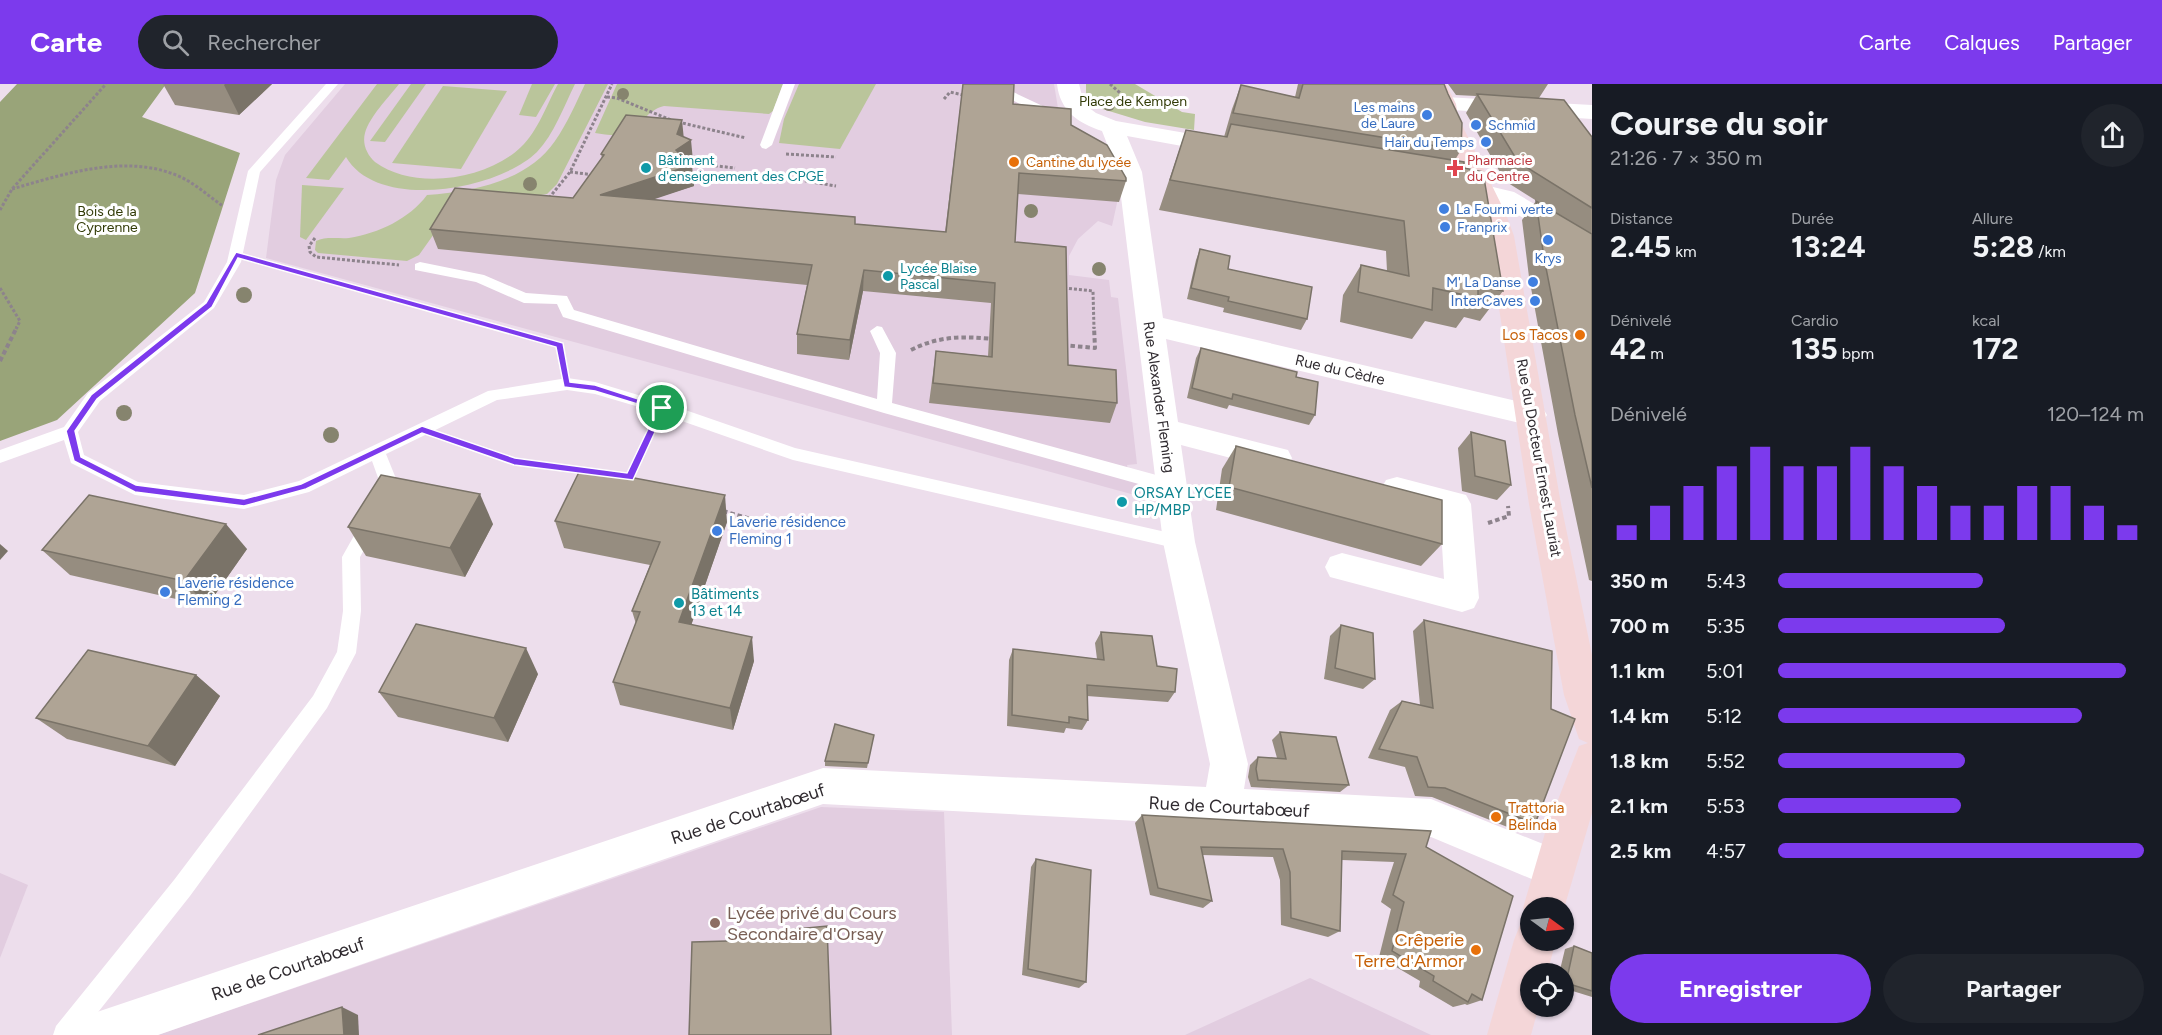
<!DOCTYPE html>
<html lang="fr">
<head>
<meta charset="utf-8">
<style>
	body { margin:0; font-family:Figtree,sans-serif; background:#20242c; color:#f1f3f6; height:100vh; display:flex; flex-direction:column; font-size:22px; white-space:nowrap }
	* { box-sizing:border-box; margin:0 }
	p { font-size:20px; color:#9ea1a6 }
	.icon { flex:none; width:33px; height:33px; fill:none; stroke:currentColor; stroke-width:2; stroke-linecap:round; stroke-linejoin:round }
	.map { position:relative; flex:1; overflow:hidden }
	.details { display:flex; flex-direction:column; background:#171b24; width:570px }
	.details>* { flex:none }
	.needle { width:39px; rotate:105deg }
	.buttons { position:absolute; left:1520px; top:813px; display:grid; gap:12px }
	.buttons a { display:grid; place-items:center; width:54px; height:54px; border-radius:50%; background:#171b24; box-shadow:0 2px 4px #0004; font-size:30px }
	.pin { position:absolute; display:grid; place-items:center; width:51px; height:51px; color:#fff; margin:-26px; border:3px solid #fff; border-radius:50%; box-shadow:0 2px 6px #0007 }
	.round { display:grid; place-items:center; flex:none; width:63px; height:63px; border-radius:32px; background:#20242c }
	.overview { display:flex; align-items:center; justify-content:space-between; height:102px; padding:0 18px }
	h1 { font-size:33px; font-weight:700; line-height:45px }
	.figures { display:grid; grid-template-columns:repeat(3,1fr); gap:9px; height:102px; padding:6px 18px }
	.figures div { display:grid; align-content:center }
	.figures b { font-size:30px; font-weight:700 }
	.figures small { font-size:16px; font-weight:400 }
	.figures p { font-size:16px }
	.chart { height:168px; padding:12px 18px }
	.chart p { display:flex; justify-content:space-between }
	.chart svg { width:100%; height:108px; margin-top:6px; stroke:#7c3aed; stroke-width:6 }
	.cta { display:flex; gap:12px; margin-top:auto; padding:12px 18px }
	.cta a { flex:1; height:69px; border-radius:36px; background:#7c3aed; color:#fff; font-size:24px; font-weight:700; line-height:69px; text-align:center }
	.cta a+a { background:#20242c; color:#f1f3f6 }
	ul { padding:0 18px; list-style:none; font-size:20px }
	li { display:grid; grid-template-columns:96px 72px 1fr; align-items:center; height:45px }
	li i { height:15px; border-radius:8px; background:#7c3aed }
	header { display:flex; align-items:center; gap:36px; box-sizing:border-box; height:84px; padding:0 30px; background:#7c3aed; color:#fff }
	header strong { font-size:28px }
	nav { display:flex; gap:33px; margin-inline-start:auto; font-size:21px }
	.search { width:420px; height:54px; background:#20242c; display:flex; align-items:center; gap:15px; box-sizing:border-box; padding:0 21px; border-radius:33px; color:#9ea1a6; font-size:22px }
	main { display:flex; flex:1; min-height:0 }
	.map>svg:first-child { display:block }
</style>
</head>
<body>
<header>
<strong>Carte</strong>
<div class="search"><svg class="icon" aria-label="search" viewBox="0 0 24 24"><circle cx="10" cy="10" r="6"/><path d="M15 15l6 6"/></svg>Rechercher</div>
<nav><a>Carte</a><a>Calques</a><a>Partager</a></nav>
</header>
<main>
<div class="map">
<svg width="1592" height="951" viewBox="0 0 1592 951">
	<rect width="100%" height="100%" fill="#eddeec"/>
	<!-- built -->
	<g fill="#e2cde0">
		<polygon points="345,0 1054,0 1059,30 1111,90 1116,103 1117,119 1112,142 1098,137 1078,155 1069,172 1069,191 1109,196 1111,213 1118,214 1137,380 1127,381 1129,391 1140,400 1142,413 266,174 276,96 285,71"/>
		<polygon points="821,723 944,728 952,951 158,951"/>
		<polygon points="0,789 28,801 0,874"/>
		<polygon points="1310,894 1431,951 1185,951"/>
	</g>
	<!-- green -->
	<g fill="#bac59b">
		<path d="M377,0H399C388,14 370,32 365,49C362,60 367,71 375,78C414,107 487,96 521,63C538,47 547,20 558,0H575C564,22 554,50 537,68C498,106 378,128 346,73L329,96L306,94Z"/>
		<polygon points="411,0 426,0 385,58 370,57"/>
		<polygon points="532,0 555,0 536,33 519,31"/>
		<path d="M585,0H608L557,100L547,110L451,126L419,171L407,177L318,169L315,166L316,157C326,152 339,155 349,154C379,149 409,135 427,111C472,108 528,97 555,57C567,40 576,19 585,0Z"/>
		<path d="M617,0H783L773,27L769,30L664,22C645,26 638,49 620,51C612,52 603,50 595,49Z"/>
		<polygon points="799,0 876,0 840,65 779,59 784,35"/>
		<polygon points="1086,0 1135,0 1182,28 1195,30 1194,46 1145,38 1086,20"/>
		<polygon points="443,2 507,7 461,85 392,79"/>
		<polygon points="302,101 344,104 306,156 300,153"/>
	</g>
	<!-- forest -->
	<polygon fill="#99a479" points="17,0 166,0 142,33 240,69 195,209 57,336 0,357 0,18"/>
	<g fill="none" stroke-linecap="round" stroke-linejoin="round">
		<!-- path-far1 -->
		<g stroke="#8d838c" stroke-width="3" stroke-dasharray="3 2" stroke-linecap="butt">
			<polyline points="1110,0 1134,21"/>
			<polyline points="607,13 617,14 671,36"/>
			<polyline points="944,15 950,8 963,11"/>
			<polyline points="678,38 746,54"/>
			<polyline points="786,70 836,73"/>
			<polyline points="690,79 735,84"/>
			<polyline points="570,88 595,91"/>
			<polyline points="800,96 836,102"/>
			<path d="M12,105C64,90 124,70 176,91C194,98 208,112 223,122"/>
			<polyline points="549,114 570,88 612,0"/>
			<polyline points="0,126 12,105 106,0"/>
			<polyline points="315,154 309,162 310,168 316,173 399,181"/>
			<polyline points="257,176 502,245"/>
			<polyline points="0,204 20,237 16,245"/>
			<polyline points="1064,204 1093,207 1094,245"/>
		</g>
		<!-- path -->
		<g stroke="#8d838c" stroke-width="4" stroke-dasharray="4.5 3" stroke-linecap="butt">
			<polyline points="497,243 560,261 563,278"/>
			<polyline points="1063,261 1095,264 1094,243"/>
			<path d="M911,266C938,252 963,252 993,255"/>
			<polyline points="0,277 17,243"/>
			<polyline points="454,356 514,378 583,387"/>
			<polyline points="628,397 653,344"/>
			<polyline points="723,427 754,436"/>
			<polyline points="1488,439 1509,432 1508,422"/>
		</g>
		<!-- service -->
		<g fill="#fff" fill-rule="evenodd">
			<polygon points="326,0 338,0 260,88 241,178 214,224 100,317 78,348 84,371 138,398 244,411 299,397 488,307 567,294 595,298 668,320 795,364 1179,451 1185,453 1188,458 1185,463 1179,465 793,376 656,328 595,310 567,306 497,316 386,370 399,402 390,418 378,418 375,413 381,402 372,377 309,408 244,425 135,411 71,379 64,356 0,379 0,366 64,343 88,309 204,218 227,178 248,87"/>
			<polygon points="783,0 795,0 772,61 766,65 762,64 760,61"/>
			<polygon points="981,0 996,0 1047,24 1056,23 1062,27 1056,31 1041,31"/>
			<polygon points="420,178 484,191 526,209 567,212 574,226 877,315 880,269 870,247 877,242 882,243 896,269 892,319 1171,395 1177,397 1180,402 1177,407 1171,409 884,329 563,233 557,220 524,219 476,198 415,186 415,180"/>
			<polygon points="370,432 376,434 379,439 360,473 361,527 356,569 327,624 190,812 80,951 53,951 56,942 174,796 313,612 337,568 343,527 342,473 364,434"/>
		</g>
		<!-- minor -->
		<g fill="#fff" fill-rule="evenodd">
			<path d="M1057,0H1079L1084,20L1096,29L1116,37L1226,56L1234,58L1238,63L1234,68L1226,70L1127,52L1142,88L1163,234L1542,323L1547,331L1542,339L1532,342L1166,255L1178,338L1288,366L1292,374L1288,382L1277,386L1181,361L1195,458L1248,680L1244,705L1431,715L1548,762L1554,776L1548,790L1534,796L1431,753L823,720L158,951H72L78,935L94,929L823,684L1206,703L1210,680L1163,458L1118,88L1102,47C1078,39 1060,27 1057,0Z"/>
			<polygon points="1445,13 1592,21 1592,35 1437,25 1434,20 1437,15"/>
			<polygon points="1451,93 1514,108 1592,154 1592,173 1583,171 1497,118 1443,105 1439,100 1443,95"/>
			<polygon points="1397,393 1466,411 1471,420 1479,514 1474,524 1462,528 1330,493 1325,483 1330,473 1342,469 1444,495 1440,428 1386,414 1381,405 1386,396"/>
		</g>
		<!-- secondary -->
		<polygon fill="#f4d6d8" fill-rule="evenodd" points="1424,0 1446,0 1456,20 1458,33 1506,130 1514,152 1561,420 1592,571 1592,729 1563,828 1563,824 1530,824 1530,856 1556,856 1547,890 1530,890 1530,922 1539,922 1531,951 1487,951 1514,856 1520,841 1529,837 1523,824 1545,749 1579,662 1588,659 1579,655 1564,611 1529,420 1488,152 1482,130 1436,33 1434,20"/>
	</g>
	<!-- trees -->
	<g fill="#86846e">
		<circle cx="623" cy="10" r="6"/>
		<circle cx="1109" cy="21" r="6"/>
		<circle cx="530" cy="100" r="7"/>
		<circle cx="1031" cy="127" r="7"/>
		<circle cx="1099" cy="185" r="7"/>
		<circle cx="244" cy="211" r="8"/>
		<circle cx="124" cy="329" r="8"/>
		<circle cx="331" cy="351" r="8"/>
	</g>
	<!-- wall -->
	<g fill="#968d80">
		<polygon points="163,0 272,0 239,31 175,21"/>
		<polygon points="963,0 1013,20 1071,41 1126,97 1119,118 1018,110 1015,158 1068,281 1117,319 1110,339 929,319 936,267 988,272 991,219 863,207 849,276 797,270 797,250 807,201 438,165 430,145 573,114 602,74 601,70 684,53 693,77 690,79 694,102 652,115 855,140 945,148"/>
		<polygon points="1298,0 1444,0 1461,66 1455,76 1464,84 1503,207 1480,237 1464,233 1456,244 1425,237 1412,255 1340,238 1343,211 1361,181 1387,187 1386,167 1159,126 1186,46 1224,53 1232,25 1241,1 1295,13"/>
		<polygon points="1448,0 1548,0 1539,14 1592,53 1592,497 1589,496 1558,350 1529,193 1522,136 1536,117 1548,124 1505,97 1466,29 1476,12 1456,11"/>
		<polygon points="1200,165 1228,185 1307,235 1301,246 1223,228 1224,224 1187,215 1196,176"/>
		<polygon points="1201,264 1296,293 1315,331 1309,341 1229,321 1227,325 1187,314 1196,274"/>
		<polygon points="1471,348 1511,401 1497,416 1462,407 1458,364"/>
		<polygon points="1236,362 1442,460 1421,482 1216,426 1222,385"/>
		<polygon points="555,437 727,438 691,541 754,577 733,646 620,621 613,598 636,540 632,527 650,481 564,464"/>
		<polygon points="493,440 465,493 366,472 348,443"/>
		<polygon points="247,465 207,522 70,491 42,466"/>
		<polygon points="1424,536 1535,740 1520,748 1432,713 1415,712 1405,683 1368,674 1390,626 1402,617 1420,621 1413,547"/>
		<polygon points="1341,541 1375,595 1363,605 1324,595 1330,552"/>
		<polygon points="1101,548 1157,582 1175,608 1168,618 1087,612 1088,636 1082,646 1066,644 1064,649 1007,642 1009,576 1013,565 1097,575 1095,559"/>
		<polygon points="538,590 508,658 398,633 379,608"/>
		<polygon points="196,591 220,612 175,682 67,655 36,634"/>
		<polygon points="1280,648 1349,701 1340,708 1251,703 1248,693 1250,681 1258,673 1277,674 1272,656"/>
		<polygon points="874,651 867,684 825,682 825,677"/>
		<polygon points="1142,731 1426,763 1482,916 1467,921 1465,920 1453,923 1419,903 1420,897 1379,873 1391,825 1381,818 1394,778 1342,776 1340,847 1328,853 1281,841 1280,796 1273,773 1202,771 1212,817 1203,824 1150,811 1135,739"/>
		<polygon points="1036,775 1086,898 1079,904 1022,891 1031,783"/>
		<polygon points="1574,862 1592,869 1592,913 1563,904 1563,890 1559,890 1565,865"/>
	</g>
	<!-- shaded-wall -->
	<g fill="#7a7368">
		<polygon points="225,0 272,0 239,31 224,1"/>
		<polygon points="682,36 684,56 691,56 693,77 684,83 692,81 694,102 604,132 600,111 676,66 677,50"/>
		<polygon points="864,186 863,207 849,276 850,256"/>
		<polygon points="480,410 493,440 465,493 450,464"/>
		<polygon points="725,411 727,438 684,562 679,538"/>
		<polygon points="226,440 247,465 207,522 184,497"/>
		<polygon points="0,460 8,467 0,476"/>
		<polygon points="752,553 754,577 733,646 730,624"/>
		<polygon points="526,564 538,590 508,658 494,634"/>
		<polygon points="196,591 220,612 175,682 148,662"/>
		<polygon points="342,923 358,931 359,951 344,951"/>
	</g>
	<!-- building -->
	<g fill="#afa495" stroke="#7a7368" stroke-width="1.5">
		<polygon points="963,0 1014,0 1013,20 1071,25 1071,41 1107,61 1126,94 1126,97 1019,89 1015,158 1066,163 1068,281 1116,286 1117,319 933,299 936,267 992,273 995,199 864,186 850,256 797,250 812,181 430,145 455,104 573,114 604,71 601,70 626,31 682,36 677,50 691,56 676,66 692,81 600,111 855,133 855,140 946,148"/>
		<polygon points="1303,0 1444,0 1448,10 1462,39 1461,66 1233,29 1241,1 1299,14"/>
		<polygon points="1477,10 1564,16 1592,53 1592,124 1518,78"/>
		<polygon points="1231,40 1464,78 1464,84 1483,88 1503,207 1478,202 1478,214 1433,204 1432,226 1358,208 1361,181 1409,192 1404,137 1170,96 1186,46 1227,53"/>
		<polygon points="1536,117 1592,150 1592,404 1575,331 1544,174"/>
		<polygon points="1200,165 1230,172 1228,185 1312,203 1307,235 1228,217 1229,213 1191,204"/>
		<polygon points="1201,264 1297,288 1296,293 1318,298 1315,331 1233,310 1232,315 1192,304"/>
		<polygon points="1471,348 1505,357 1511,401 1475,392"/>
		<polygon points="1236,362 1442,416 1442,460 1229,403"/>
		<polygon points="581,384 725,411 679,538 752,553 730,624 613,598 640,528 632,527 660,458 555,437"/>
		<polygon points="381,391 480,410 450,464 348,443"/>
		<polygon points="89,411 226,440 184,497 42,466"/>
		<polygon points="1424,536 1552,567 1551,625 1575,635 1535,740 1445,704 1428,703 1417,673 1379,665 1402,617 1433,624"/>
		<polygon points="416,540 526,564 494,634 379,608"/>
		<polygon points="1341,541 1373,549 1375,595 1335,584"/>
		<polygon points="1101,548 1152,552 1157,582 1177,585 1175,608 1087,601 1088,636 1069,633 1069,639 1012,631 1013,565 1104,576"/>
		<polygon points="88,566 196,591 148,662 36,634"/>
		<polygon points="835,640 874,651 868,679 825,677"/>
		<polygon points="1280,648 1336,653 1349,701 1258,696 1256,685 1258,673 1286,675"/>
		<polygon points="1142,731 1431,747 1426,763 1513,812 1482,916 1472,910 1468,918 1433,897 1434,892 1392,867 1404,818 1393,811 1406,770 1342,767 1340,847 1291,834 1290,788 1283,765 1201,763 1212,817 1158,804"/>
		<polygon points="1036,775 1091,786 1086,898 1028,885"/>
		<polygon points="827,842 831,951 689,951 692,858 765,856 765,848"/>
		<polygon points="1574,862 1592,869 1592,907 1566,899"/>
		<polygon points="342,923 344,951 258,951"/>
	</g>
	<!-- route -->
	<path fill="#7c3aed" stroke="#fff" stroke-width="1.5" fill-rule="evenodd" d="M236,168L563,259L570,298L595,301L666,324L633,396L514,381L422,349L306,405L244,422L135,408L74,377L66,347L91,311L206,219ZM238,174L556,263L564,303L595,307L657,326L627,389L515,374L422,342L301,400L244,415L136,401L81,373L75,347L97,315L212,223Z"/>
	<!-- markers -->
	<g fill="#3f7fe0" stroke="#fff" stroke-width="2">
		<circle cx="1427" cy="31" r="6"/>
		<circle cx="1476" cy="41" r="6"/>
		<circle cx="1486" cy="58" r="6"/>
		<circle cx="1444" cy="125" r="6"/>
		<circle cx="1445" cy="143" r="6"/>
		<circle cx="1548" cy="156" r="6"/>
		<circle cx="1533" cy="198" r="6"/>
		<circle cx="1535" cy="217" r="6"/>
		<circle cx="717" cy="447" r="6"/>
		<circle cx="165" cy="508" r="6"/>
	</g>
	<g fill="#e8710a" stroke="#fff" stroke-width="2">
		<circle cx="1014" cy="78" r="6"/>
		<circle cx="1580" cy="251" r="6"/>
		<circle cx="1496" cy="733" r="6"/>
		<circle cx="1476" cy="866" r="6"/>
	</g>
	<g fill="#0f9aa8" stroke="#fff" stroke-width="2">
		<circle cx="646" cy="84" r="6"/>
		<circle cx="888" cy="192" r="6"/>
		<circle cx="1122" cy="418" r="6"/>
		<circle cx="679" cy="519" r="6"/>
	</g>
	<path fill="#e0444e" stroke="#fff" stroke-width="2" d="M1452 75h6v6h6v6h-6v6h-6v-6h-6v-6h6z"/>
	<circle fill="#8d6e63" stroke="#fff" stroke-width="2" cx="715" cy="839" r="6"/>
	<g text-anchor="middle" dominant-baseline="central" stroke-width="6" stroke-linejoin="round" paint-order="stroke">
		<!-- far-park labels -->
		<g font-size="14" fill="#323b07" stroke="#fff">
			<text x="1133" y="17">Place de Kempen</text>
			<text x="107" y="127">Bois de la<tspan x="107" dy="16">Cyprenne</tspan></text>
		</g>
		<!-- far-shop labels -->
		<g font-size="14" fill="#366cbe" stroke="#fff" text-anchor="end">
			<text x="1415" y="23">Les mains<tspan x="1415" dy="16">de Laure</tspan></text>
			<text x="1488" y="41" text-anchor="start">Schmid</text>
			<text x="1474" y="58">Hair du Temps</text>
			<text x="1456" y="125" text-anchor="start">La Fourmi verte</text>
			<text x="1457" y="143" text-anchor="start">Franprix</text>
			<text x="1548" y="174" text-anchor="middle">Krys</text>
			<text x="1521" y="198">M' La Danse</text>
		</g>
		<!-- far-culture labels -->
		<g font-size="14" fill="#0d838f" stroke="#fff" text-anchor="start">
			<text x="658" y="76">Bâtiment<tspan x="658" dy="16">d'enseignement des CPGE</tspan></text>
			<text x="900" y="184">Lycée Blaise<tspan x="900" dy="16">Pascal</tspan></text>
		</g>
		<!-- far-health labels -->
		<g font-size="14" fill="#be3a42" stroke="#fff" text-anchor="start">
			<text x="1467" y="76">Pharmacie<tspan x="1467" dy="16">du Centre</tspan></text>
		</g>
		<!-- far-food labels -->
		<g font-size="14" fill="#c56008" stroke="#fff" text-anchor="start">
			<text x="1026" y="78">Cantine du lycée</text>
		</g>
		<!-- shop labels -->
		<g font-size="15" fill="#366cbe" stroke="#fff" text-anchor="start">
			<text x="1523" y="217" text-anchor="end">InterCaves</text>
			<text x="729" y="438">Laverie résidence<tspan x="729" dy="17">Fleming 1</tspan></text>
			<text x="177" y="499">Laverie résidence<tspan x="177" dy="17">Fleming 2</tspan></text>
		</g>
		<!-- food labels -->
		<g font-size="15" fill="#c56008" stroke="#fff" text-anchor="end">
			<text x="1568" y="251">Los Tacos</text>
			<text x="1508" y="724" text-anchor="start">Trattoria<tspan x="1508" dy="17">Belinda</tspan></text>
		</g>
		<!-- street labels -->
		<g font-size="15" fill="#302b30" stroke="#fff">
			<text transform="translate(1340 286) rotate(13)">Rue du Cèdre</text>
			<text transform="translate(1159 313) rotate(82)">Rue Alexander Fleming</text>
			<text transform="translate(1539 374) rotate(80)">Rue du Docteur Ernest Lauriat</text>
		</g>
		<!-- culture labels -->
		<g font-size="15" fill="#0d838f" stroke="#fff" text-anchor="start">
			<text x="1134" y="409">ORSAY LYCEE<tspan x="1134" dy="17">HP/MBP</tspan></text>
			<text x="691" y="510">Bâtiments<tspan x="691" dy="17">13 et 14</tspan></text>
		</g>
		<!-- near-street labels -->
		<g font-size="18" fill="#302b30" stroke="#fff">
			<text transform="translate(1229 723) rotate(3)">Rue de Courtabœuf</text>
			<text transform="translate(748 730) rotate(-18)">Rue de Courtabœuf</text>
			<text transform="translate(288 885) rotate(-19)">Rue de Courtabœuf</text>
		</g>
		<!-- near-education labels -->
		<g font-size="18" fill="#785e54" stroke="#fff" text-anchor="start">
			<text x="727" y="829">Lycée privé du Cours<tspan x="727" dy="21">Secondaire d'Orsay</tspan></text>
		</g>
		<!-- near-food labels -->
		<g font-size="18" fill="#c56008" stroke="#fff" text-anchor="end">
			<text x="1464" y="856">Crêperie<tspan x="1464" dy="21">Terre d'Armor</tspan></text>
		</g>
	</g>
</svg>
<div class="buttons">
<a><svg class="needle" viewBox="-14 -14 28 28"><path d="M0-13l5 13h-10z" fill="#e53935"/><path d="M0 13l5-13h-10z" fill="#9ea1a6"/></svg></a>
<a><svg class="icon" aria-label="locate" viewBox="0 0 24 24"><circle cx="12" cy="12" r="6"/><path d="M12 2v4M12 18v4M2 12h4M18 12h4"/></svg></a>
</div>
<div class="pin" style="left:662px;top:324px;background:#1e9e55"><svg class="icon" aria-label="arrive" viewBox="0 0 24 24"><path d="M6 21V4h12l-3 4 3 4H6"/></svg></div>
</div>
<section class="details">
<div class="overview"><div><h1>Course du soir</h1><p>21:26 · 7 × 350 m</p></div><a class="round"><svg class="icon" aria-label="share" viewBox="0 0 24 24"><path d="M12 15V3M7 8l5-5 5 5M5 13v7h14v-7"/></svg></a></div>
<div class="figures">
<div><p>Distance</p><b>2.45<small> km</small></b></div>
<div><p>Durée</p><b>13:24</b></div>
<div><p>Allure</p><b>5:28<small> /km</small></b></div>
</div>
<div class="figures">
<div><p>Dénivelé</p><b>42<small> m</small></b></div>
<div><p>Cardio</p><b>135<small> bpm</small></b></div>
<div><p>kcal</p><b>172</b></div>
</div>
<div class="chart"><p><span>Dénivelé</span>120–124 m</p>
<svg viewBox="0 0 160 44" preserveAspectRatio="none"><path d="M5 44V38M15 44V30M25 44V22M35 44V14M45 44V6M55 44V14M65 44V14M75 44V6M85 44V14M95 44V22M105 44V30M115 44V30M125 44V22M135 44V22M145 44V30M155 44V38"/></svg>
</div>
<ul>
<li><b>350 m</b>5:43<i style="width:56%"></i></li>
<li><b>700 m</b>5:35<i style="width:62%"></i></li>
<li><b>1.1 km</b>5:01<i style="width:95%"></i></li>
<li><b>1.4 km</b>5:12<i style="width:83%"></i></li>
<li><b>1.8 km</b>5:52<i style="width:51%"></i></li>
<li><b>2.1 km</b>5:53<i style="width:50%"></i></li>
<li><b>2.5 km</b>4:57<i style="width:100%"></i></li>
</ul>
<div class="cta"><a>Enregistrer</a><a>Partager</a></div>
</section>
</main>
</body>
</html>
